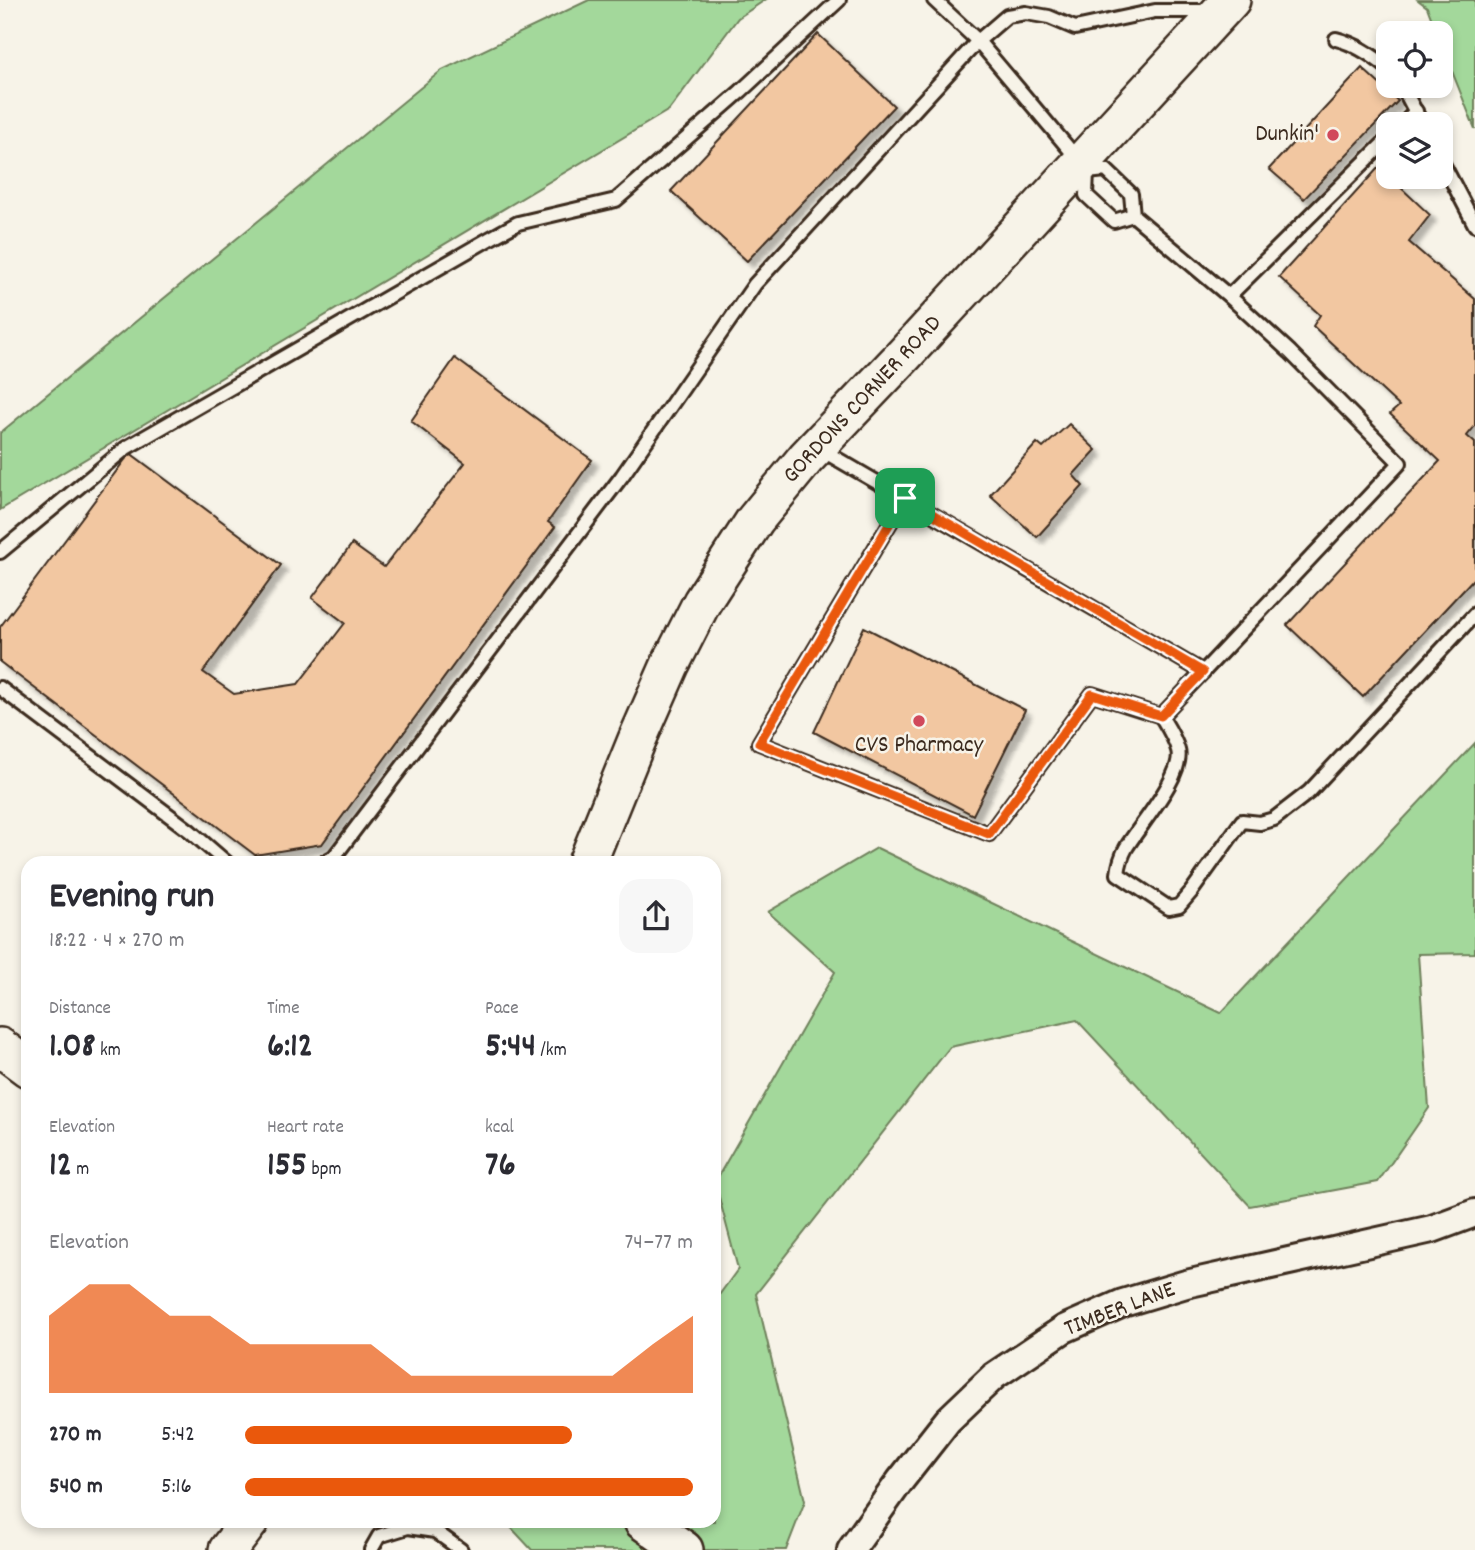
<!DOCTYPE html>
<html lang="en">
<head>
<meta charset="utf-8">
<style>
	body { margin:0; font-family:Dekko,sans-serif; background:#f7f7f7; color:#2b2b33; height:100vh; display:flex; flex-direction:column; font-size:26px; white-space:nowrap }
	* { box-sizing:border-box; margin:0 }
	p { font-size:23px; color:#7c7c81 }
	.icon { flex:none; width:38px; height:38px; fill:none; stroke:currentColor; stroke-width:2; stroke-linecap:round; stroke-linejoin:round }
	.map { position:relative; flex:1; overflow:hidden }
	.details { position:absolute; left:21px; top:856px; width:700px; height:672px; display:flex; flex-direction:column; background:#fff; border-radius:21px; box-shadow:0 4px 10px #0003 }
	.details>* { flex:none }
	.tools { position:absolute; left:1376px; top:21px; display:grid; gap:14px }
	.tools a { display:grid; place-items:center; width:77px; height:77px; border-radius:14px; background:#fff; box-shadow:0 4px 10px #0003; font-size:35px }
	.pin { position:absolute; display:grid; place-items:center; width:60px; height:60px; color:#fff; margin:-30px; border-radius:14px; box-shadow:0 4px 10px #0006 }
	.round { display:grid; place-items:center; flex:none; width:74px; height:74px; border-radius:21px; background:#f7f7f7 }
	.summary { display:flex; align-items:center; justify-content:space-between; height:119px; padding:0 28px }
	h1 { font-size:38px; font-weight:700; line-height:52px }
	.stats { display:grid; grid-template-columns:repeat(3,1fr); gap:10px; height:119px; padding:7px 28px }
	.stats div { display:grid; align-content:center }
	.stats b { font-size:35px; font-weight:700 }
	.stats small { font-size:19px; font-weight:400 }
	.stats p { font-size:19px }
	.chart { height:196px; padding:14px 28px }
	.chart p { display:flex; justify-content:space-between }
	.chart svg { width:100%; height:126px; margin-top:7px; fill:#ea580c; opacity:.7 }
	ul { padding:0 28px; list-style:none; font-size:23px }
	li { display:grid; grid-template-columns:112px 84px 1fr; align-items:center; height:52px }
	li i { height:18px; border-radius:9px; background:#ea580c }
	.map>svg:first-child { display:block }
</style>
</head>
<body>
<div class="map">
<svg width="1475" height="1550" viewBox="0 0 1475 1550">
	<defs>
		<filter id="shadow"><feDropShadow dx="6" dy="6" stdDeviation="2" flood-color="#0004"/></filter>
	</defs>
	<rect width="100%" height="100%" fill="#f7f3e8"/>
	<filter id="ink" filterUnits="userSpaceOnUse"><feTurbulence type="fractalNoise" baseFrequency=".0143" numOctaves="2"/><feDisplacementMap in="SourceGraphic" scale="14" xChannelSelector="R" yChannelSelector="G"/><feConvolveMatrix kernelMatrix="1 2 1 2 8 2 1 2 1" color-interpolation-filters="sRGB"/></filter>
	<g filter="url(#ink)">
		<!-- green -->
		<g fill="#a3d89b" stroke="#6f815c" stroke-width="2">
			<polygon points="589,0 765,0 738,18 669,110 0,510 0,433 442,70"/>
			<polygon points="1418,0 1475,0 1475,129 1440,41 1440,33 1437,33 1427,7"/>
			<polygon points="1475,743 1475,953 1418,954 1429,1108 1378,1182 1250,1206 1077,1020 950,1047 756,1294 805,1501 786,1550 532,1550 505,1521 714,1521 714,1302 738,1269 715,1182 835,972 768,912 877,848 1221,1013"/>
		</g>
		<!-- building -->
		<g fill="#f2c7a1" stroke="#3b2a1e" stroke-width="2" filter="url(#shadow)">
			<polygon points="818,34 894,106 747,261 671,191"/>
			<polygon points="1362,68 1398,101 1304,199 1269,169"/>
			<polygon points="1379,167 1430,215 1409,242 1475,299 1475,426 1467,436 1475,443 1475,577 1363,697 1287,625 1440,461 1390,414 1399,406 1313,326 1320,315 1279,277"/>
			<polygon points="455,358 592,460 548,522 555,527 322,844 255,855 0,662 0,627 130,453 281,565 203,672 234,694 298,684 345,623 312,598 352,544 384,567 465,463 411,421"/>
			<polygon points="1069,424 1096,450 1073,475 1083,486 1037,537 990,495 1037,443 1043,448"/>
			<polygon points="864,627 1025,710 973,815 814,732"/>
		</g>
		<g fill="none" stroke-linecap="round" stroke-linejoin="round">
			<!-- lane casing -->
			<g stroke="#3b2a1e" stroke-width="18">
				<g id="lane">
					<polyline points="934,0 978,41 1081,163 1087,172 1086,195 1114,221 1133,215"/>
					<path d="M1336,39C1356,44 1372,55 1388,68"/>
					<polyline points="1402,86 1422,124"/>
					<polyline points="1403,124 1416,111"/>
					<polyline points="1440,158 1475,225"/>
					<polyline points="1229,296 1388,139"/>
					<polyline points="820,449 1203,672 1400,463 1290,352 1229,296 1133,215 1131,194 1106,170 1087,172"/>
					<polyline points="905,498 759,743 989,834 1092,694 1161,716 1203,672"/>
					<polyline points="0,552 126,448 489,239 518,223 616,200 741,91 839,0"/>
					<polyline points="0,688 190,831 227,863"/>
					<path d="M1161,716C1167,726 1175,738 1178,750C1185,774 1139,826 1126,848C1121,857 1119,865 1118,874L1169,908L1179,906L1191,892L1242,821L1260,823L1274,819L1309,792L1475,614"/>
					<polyline points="323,863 334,857 622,476 755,284 978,41 1007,16 1026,13 1049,17 1075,28 1155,11 1212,11"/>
					<polyline points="371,1550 379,1536 408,1527 435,1531 461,1550"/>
				</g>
			</g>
			<!-- street casing -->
			<g stroke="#3b2a1e" stroke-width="32">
				<polyline id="street" points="851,1550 900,1481 948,1420 994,1376 1064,1329 1123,1303 1186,1284 1432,1229 1475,1213"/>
			</g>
			<!-- secondary casing -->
			<g stroke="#3b2a1e" stroke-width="42">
				<g id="secondary">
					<polyline points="587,863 637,740 670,665 702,602 755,520 806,458 905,354 1231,0"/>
					<polyline points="0,1047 28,1068"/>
					<polyline points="643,1521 684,1550"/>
					<polyline points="228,1550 250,1521"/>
				</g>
			</g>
			<!-- lane -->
			<use href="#lane" stroke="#f7f3e8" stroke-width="12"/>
			<!-- street -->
			<use href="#street" stroke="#f7f3e8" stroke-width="26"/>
			<!-- secondary -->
			<use href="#secondary" stroke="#f7f3e8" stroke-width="37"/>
		</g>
	</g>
	<g fill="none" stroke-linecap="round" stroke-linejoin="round" filter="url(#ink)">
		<!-- route casing -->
		<g stroke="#fff" stroke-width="14">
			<polygon id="route" points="905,498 1203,672 1161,716 1092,694 989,834 759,743"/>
		</g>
		<!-- route -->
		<use href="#route" stroke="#ea580c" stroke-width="9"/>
	</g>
	<!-- markers -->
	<g fill="#d1495b" stroke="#f7f3e8" stroke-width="2.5">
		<circle cx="1333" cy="135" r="7"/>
		<circle cx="919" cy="721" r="7"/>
	</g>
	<g text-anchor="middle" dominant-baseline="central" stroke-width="5" stroke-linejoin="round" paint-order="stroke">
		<!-- poi labels -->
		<g font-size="24" fill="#3b2a1e" stroke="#f7f3e8" text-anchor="end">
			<text x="1319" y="135">Dunkin'</text>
			<text x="919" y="746" text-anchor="middle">CVS Pharmacy</text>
		</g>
		<!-- street labels -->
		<g font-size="24" fill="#3b2a1e" stroke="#f7f3e8">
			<text transform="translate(863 400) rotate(-47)">GORDONS CORNER ROAD</text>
			<text transform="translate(1120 1310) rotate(-21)">TIMBER LANE</text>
		</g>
	</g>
</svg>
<div class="tools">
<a><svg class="icon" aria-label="locate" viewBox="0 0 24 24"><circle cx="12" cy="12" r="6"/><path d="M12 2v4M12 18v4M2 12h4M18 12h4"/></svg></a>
<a><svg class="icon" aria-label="layers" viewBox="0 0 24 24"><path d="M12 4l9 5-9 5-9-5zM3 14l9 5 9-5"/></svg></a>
</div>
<div class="pin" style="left:905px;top:498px;background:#1e9e55"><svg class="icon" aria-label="arrive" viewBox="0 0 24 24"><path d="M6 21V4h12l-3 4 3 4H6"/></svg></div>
<section class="details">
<div class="summary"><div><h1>Evening run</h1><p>18:22 · 4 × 270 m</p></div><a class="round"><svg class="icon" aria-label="share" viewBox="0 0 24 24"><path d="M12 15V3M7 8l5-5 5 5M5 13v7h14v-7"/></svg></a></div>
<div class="stats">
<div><p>Distance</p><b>1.08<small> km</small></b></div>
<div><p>Time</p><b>6:12</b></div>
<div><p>Pace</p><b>5:44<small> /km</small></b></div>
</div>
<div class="stats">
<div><p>Elevation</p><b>12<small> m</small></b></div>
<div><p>Heart rate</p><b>155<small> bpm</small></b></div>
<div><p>kcal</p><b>76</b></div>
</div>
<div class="chart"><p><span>Elevation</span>74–77 m</p>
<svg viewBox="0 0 160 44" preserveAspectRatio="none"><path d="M0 44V17L10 6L20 6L30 17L40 17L50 27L60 27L70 27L80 27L90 38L100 38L110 38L120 38L130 38L140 38L150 27L160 17V44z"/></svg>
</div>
<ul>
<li><b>270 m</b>5:42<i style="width:73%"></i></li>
<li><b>540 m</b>5:16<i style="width:100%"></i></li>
</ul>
</section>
</div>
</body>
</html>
